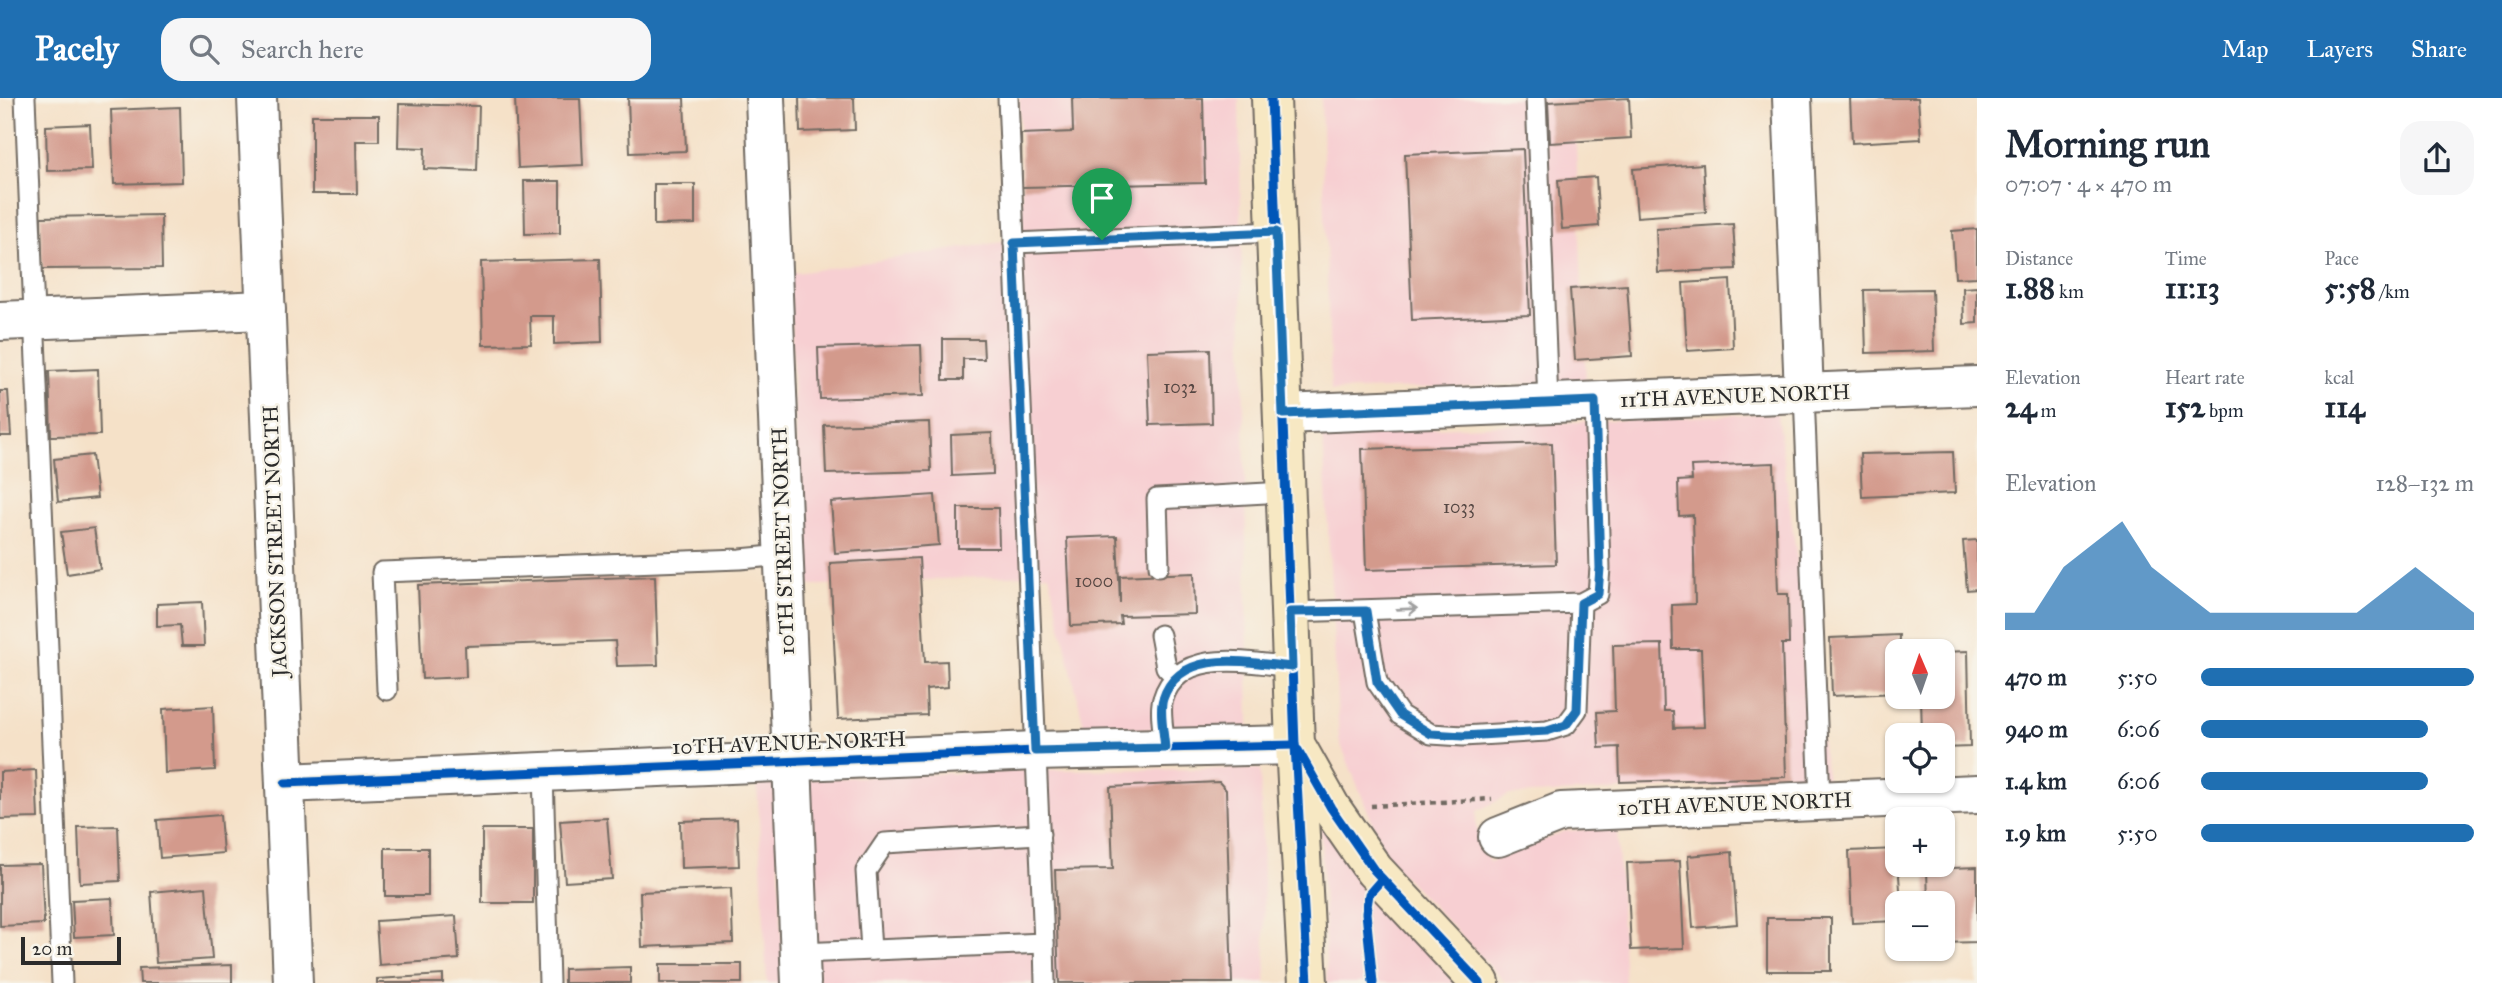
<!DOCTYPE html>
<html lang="en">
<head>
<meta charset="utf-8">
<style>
	body { margin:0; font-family:"IM FELL Great Primer",serif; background:#f6f6f7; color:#1f2937; height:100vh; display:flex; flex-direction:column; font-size:26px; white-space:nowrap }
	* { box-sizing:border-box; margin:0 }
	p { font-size:23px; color:#747a83 }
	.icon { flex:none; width:38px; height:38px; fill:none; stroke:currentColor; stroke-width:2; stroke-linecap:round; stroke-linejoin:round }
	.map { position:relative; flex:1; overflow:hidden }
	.side { display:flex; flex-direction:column; background:#fff; width:525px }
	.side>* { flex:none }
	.needle { width:46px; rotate:358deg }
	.tools { position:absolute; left:1885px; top:541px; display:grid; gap:14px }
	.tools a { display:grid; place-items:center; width:70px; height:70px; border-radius:14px; background:#fff; box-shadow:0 2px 5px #0004; font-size:35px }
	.scale { position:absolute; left:21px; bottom:18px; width:100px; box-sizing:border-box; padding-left:7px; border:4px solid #2b2b2b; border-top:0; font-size:19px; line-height:24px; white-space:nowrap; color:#2b2b2b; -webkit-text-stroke:5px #f7f3e8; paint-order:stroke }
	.pin { position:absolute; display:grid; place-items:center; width:60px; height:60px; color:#fff; margin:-72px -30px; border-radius:50% 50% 50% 0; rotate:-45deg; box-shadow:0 0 7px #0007 }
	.pin .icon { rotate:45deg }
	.round { display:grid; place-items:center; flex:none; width:74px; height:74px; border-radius:21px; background:#f6f6f7 }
	.overview { display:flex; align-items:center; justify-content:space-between; height:119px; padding:0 28px }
	h1 { font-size:38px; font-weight:800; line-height:52px }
	.stats { display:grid; grid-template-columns:repeat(3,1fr); gap:10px; height:119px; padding:7px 28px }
	.stats div { display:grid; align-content:center }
	.stats b { font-size:30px; font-weight:800 }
	.stats small { font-size:19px; font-weight:400 }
	.stats p { font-size:19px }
	.chart { height:196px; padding:14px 28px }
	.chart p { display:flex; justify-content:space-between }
	.chart svg { width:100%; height:126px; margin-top:7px; fill:#1f6fb2; opacity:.7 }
	ul { padding:0 28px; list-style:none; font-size:23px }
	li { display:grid; grid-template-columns:112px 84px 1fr; align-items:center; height:52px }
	li i { height:18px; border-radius:9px; background:#1f6fb2 }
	header { display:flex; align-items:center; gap:42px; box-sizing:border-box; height:98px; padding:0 35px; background:#1f6fb2; color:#fff }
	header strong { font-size:33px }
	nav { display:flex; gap:38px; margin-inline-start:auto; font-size:24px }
	.search { width:490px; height:63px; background:#f6f6f7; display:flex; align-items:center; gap:18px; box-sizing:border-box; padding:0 24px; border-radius:21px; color:#747a83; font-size:26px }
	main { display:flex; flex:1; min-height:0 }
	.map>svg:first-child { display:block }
</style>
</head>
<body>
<header>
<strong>Pacely</strong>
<div class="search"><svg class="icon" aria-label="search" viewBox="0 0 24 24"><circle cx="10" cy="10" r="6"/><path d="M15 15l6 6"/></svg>Search here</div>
<nav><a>Map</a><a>Layers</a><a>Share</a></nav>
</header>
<main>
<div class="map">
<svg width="1977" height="885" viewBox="0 0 1977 885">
	<rect width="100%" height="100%" fill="#f7f3e8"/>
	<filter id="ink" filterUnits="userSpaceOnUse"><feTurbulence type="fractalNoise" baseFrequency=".0143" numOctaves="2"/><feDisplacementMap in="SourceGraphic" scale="14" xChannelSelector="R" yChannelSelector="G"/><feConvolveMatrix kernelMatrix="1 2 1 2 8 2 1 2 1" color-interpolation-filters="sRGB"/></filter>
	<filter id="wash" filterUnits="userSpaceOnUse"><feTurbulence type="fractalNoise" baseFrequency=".00686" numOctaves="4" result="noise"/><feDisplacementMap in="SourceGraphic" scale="28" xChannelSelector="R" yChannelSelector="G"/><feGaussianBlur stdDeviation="1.57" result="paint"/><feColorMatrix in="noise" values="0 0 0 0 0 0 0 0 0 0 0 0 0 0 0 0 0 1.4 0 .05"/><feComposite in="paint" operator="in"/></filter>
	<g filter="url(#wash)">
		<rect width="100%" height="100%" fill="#f5e1c8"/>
		<!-- built -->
		<g fill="#f7cfd2">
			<polygon points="1019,0 1239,0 1249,630 1085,632 1049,476 802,488 789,176 1023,141"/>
			<polygon points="1321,0 1574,0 1586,284 1331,293"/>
			<polygon points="1777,315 1827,683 1509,697 1477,713 1476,728 1489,764 1565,733 1617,729 1625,885 1506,885 1387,760 1339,642 1323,335"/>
			<polygon points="1260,671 1266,885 818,885 809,681 1035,672"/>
			<polygon points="757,683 775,683 784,885 767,885"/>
			<polygon points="1320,715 1455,885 1327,885"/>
		</g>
		<g id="blocks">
			<!-- building -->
			<g fill="#d39a8c">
				<polygon points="515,0 580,0 583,67 518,70"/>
				<polygon points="628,0 684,0 686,53 630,55"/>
				<polygon points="799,0 854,0 855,32 800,34"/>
				<polygon points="1072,0 1203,0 1205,85 1022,89 1021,36 1073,34"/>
				<polygon points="1629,0 1631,40 1550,45 1548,4"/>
				<polygon points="1850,0 1918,0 1921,41 1852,45"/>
				<polygon points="399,6 479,8 477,73 424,71 425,50 398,49"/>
				<polygon points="180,9 182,84 114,86 111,12"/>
				<polygon points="312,17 379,17 379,43 356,43 357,96 312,96"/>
				<polygon points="90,26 92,72 47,73 46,28"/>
				<polygon points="1523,51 1530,217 1412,222 1405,56"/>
				<polygon points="1703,66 1706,114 1637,119 1633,71"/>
				<polygon points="1596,79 1599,128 1562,131 1558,82"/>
				<polygon points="524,83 560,83 560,135 525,136"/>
				<polygon points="654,86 695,86 695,126 654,127"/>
				<polygon points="161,117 162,170 42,171 41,119"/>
				<polygon points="1733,126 1736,171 1658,175 1656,131"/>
				<polygon points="1977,131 1977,179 1955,180 1952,133"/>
				<polygon points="600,161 602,244 554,246 554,218 530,218 531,246 483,247 481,164"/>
				<polygon points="1730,182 1733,250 1687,253 1683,185"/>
				<polygon points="1627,187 1632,258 1575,262 1570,191"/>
				<polygon points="1977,189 1977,225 1964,226 1963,190"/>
				<polygon points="1932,191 1934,253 1866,255 1864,192"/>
				<polygon points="943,241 983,241 984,261 963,261 963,282 943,282"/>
				<polygon points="921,247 923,298 820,301 818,250"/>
				<polygon points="1210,251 1212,325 1150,327 1147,253"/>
				<polygon points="98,271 100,337 51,338 49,273"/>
				<polygon points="0,293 8,293 11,338 0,338"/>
				<polygon points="929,324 931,373 826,376 824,327"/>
				<polygon points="992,335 993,376 952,378 951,337"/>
				<polygon points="1552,345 1556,466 1366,472 1362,351"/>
				<polygon points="1953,354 1955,395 1862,399 1860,356"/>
				<polygon points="92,357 97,400 58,404 54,361"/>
				<polygon points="1774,365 1778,496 1788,496 1789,546 1782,546 1786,679 1620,684 1619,649 1599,650 1597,614 1615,613 1613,547 1662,546 1664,613 1673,613 1674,630 1704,629 1701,551 1673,551 1672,507 1695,506 1693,417 1679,418 1678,383 1692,382 1691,368"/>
				<polygon points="935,397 939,447 835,455 831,404"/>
				<polygon points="958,410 998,410 999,450 958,450"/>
				<polygon points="94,430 100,471 67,476 61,434"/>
				<polygon points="1117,438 1120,505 1120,478 1194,475 1195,516 1120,518 1121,526 1071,528 1067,440"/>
				<polygon points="1977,442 1977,491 1967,492 1963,443"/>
				<polygon points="919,460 925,564 947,563 948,589 926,591 927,617 838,621 830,465"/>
				<polygon points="655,478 658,567 617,568 615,543 465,548 466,579 422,581 418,487"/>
				<polygon points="202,504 204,548 182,548 180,527 157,528 157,506"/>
				<polygon points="1899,537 1897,595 1832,598 1830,540"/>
				<polygon points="1968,553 1970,649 1942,650 1942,637 1922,637 1921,598 1942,598 1942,554"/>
				<polygon points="213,608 215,672 165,675 163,611"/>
				<polygon points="36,672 38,720 0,721 0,674"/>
				<polygon points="1219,684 1226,692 1232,885 1059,885 1055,772 1113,771 1110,689"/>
				<polygon points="220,717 223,755 160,760 157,722"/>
				<polygon points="607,720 612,781 565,784 560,723"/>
				<polygon points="737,721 739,768 681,770 680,723"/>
				<polygon points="118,728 120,783 80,785 78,729"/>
				<rect x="482" y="731" width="51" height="74"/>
				<rect x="385" y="750" width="43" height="48"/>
				<polygon points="1897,751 1901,805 1897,805 1897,823 1852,825 1849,753"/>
				<polygon points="1732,754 1737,826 1693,830 1688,758"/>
				<polygon points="1680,763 1684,850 1631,852 1627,765"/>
				<polygon points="41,766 44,826 0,828 0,767"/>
				<polygon points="1977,769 1977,844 1942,845 1942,805 1928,805 1927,771"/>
				<polygon points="206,789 212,861 156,865 151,794"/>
				<polygon points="731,790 733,845 642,849 640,794"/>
				<polygon points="112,800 114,837 74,839 72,802"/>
				<polygon points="456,818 459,861 379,867 376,823"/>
				<rect x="1767" y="820" width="64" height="53"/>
				<rect x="660" y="866" width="82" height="19"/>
				<polygon points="232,867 232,885 140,885 139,870"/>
				<polygon points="630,869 630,885 564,885 564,871"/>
				<polygon points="443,877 443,885 377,885 377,881"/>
			</g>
		</g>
	</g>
	<g filter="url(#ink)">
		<use href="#blocks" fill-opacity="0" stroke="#726b62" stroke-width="2"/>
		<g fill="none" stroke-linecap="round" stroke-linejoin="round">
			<!-- lane casing -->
			<g stroke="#726b62" stroke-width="23">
				<g id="lane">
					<polyline points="25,0 62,885"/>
					<polyline points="1536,0 1548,305"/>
					<polyline points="1014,145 1276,134"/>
					<polyline points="1804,295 1820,702"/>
					<polyline points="1159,468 1157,401 1286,394"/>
					<polyline points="1365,513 1377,584 1400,617 1431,636 1463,638 1547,633 1566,627 1577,612 1581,505"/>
					<polyline points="1290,514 1581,505 1598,496 1600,470 1595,303"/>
					<polyline points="1160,537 1166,569 1176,579"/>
					<polyline points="387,592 382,474 740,461 784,457"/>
					<path d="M1165,650C1164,637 1159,612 1163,601C1179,548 1251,565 1292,569"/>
					<polyline points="543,674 549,885"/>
					<polyline points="1044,845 1045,885"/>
					<polyline points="871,852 866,773 885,745 1040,736"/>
					<polyline points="800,855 1044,845 1008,0"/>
				</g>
			</g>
			<!-- street casing -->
			<g stroke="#726b62" stroke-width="42">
				<g id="street">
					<polyline points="257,0 293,885"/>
					<polyline points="765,0 801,885"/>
					<polyline points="1792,0 1804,295"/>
					<polyline points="0,223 266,212"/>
					<polyline points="1283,316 1977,288"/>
					<polyline points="285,685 1035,653 1295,647"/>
					<polyline points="1498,739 1561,714 1977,696"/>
				</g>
			</g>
			<!-- secondary casing -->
			<g stroke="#726b62" stroke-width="42">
				<g id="secondary">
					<polyline points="1271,0 1295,647 1308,885"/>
					<polyline points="1299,653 1331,710 1374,772 1480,885"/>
				</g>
			</g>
			<!-- path -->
			<polyline stroke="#726b62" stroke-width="4.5" stroke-dasharray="5 5" stroke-linecap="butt" points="1371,708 1492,701"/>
			<!-- lane -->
			<use href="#lane" stroke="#fff" stroke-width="19"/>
			<!-- street -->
			<use href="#street" stroke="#fff" stroke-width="38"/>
			<!-- secondary -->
			<use href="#secondary" stroke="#f7e8c3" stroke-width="38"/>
			<!-- cycleway casing -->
			<g stroke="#f7f3e8" stroke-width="13">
				<g id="cycleway">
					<polyline points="1271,0 1295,647 1308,885"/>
					<polyline points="1298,652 1331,710 1374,772 1480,885"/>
					<polyline points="285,685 1035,653 1295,647"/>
					<polyline points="1373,885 1366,815 1369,796 1382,781"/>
				</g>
			</g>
			<!-- cycleway -->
			<use href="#cycleway" stroke="#0057b8" stroke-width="9"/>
		</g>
		<!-- one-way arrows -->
		<defs><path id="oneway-shaft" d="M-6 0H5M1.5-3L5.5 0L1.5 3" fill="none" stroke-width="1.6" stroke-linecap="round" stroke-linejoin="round" transform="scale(1.75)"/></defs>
		<use stroke="#a0a0a0" href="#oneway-shaft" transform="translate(1407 511) rotate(-2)"/>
	</g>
	<g fill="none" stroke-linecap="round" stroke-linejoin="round" filter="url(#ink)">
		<!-- route casing -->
		<g stroke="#fff" stroke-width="14">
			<path id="route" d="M1276,134L1283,316L1595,303L1600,470L1598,496L1581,505L1577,612L1566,627L1547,633L1463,638L1431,636L1400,617L1377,584L1366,513L1290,514L1292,569C1251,565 1180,548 1163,601C1159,612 1164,637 1165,650L1035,653L1014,145Z"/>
		</g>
		<!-- route -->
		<use href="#route" stroke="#1f6fb2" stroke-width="9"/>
	</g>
	<g text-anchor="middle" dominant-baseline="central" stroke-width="5" stroke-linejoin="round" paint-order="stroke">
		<!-- number labels -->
		<g font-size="18" fill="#554743">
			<text x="1180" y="289">1032</text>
			<text x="1459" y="409">1033</text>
			<text x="1094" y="483">1000</text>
		</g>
		<!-- street labels -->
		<g font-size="21" fill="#2b2b2b" stroke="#f7f3e8">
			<text transform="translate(1735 298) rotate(-2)">11TH AVENUE NORTH</text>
			<text transform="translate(275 443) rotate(-92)">JACKSON STREET NORTH</text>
			<text transform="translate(783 443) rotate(-92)">10TH STREET NORTH</text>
			<text transform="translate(789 645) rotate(-2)">10TH AVENUE NORTH</text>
			<text transform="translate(1735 706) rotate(-2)">10TH AVENUE NORTH</text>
		</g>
	</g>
</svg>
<div class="tools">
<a><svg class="needle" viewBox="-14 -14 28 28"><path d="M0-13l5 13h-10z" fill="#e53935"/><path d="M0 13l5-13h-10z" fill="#747a83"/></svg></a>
<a><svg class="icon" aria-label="locate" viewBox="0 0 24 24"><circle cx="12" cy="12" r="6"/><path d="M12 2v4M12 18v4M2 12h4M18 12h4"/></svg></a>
<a>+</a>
<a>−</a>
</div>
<div class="scale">20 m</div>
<div class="pin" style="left:1102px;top:142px;background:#1e9e55"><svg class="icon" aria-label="arrive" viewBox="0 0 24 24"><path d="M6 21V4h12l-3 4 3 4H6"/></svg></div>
</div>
<section class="side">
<div class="overview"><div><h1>Morning run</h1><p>07:07 · 4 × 470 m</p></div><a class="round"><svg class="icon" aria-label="share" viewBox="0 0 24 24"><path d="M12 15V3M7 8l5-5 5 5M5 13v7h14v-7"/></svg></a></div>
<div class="stats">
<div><p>Distance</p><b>1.88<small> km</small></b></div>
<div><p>Time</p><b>11:13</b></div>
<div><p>Pace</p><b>5:58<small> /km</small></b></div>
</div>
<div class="stats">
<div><p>Elevation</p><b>24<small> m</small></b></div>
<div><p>Heart rate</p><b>152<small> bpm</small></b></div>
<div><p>kcal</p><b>114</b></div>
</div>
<div class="chart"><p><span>Elevation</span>128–132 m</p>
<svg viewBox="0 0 160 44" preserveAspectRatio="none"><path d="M0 44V38L10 38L20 22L30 14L40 6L50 22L60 30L70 38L80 38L90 38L100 38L110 38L120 38L130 30L140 22L150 30L160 38V44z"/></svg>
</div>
<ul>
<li><b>470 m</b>5:50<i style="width:100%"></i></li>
<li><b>940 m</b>6:06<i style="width:83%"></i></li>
<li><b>1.4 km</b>6:06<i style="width:83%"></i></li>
<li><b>1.9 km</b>5:50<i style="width:100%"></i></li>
</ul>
</section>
</main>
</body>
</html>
